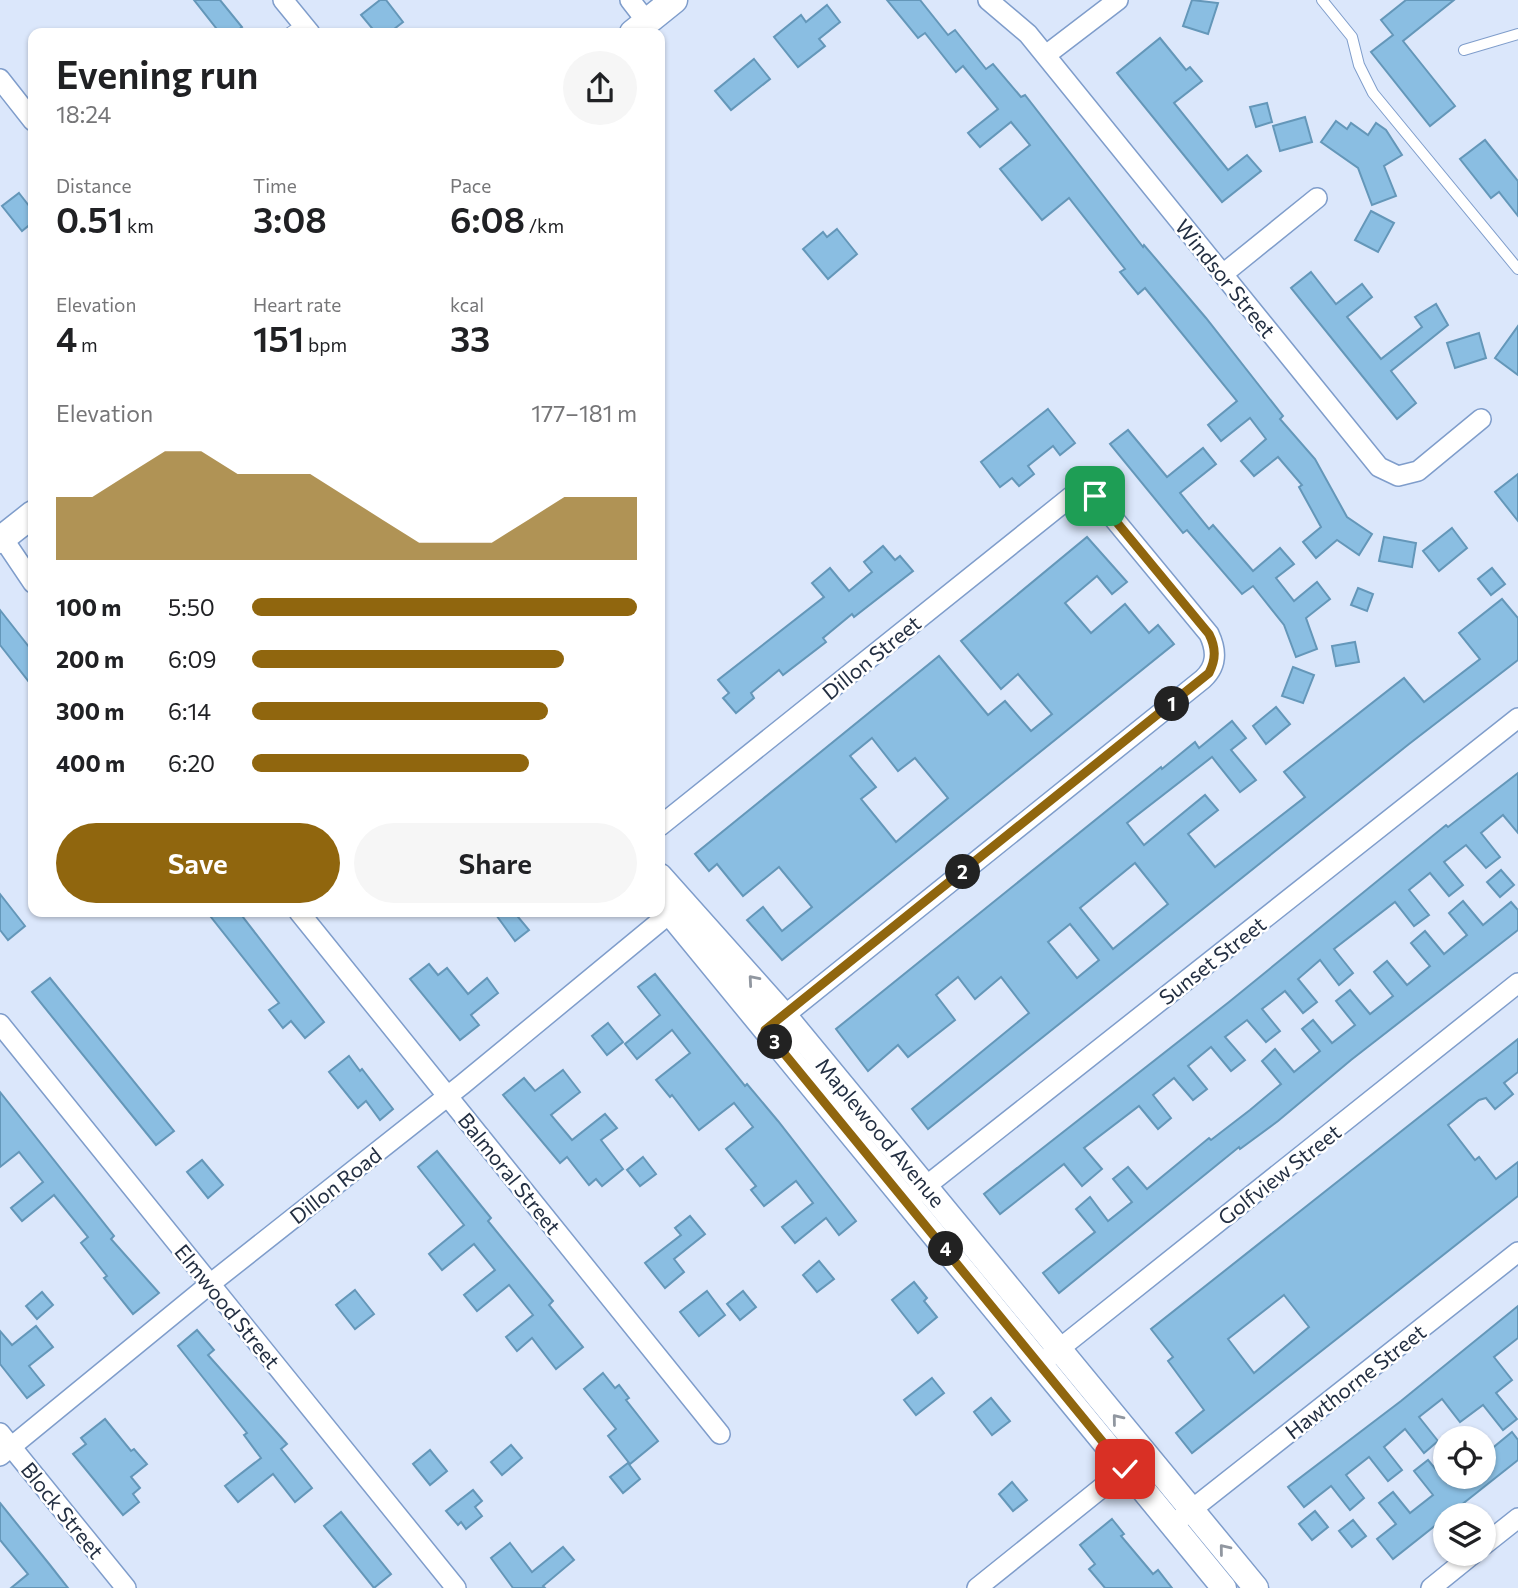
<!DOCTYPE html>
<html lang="en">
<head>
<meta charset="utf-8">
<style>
	body { margin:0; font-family:Commissioner,sans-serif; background:#f6f6f6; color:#202124; height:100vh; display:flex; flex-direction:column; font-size:26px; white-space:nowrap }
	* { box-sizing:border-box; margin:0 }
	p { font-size:23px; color:#757577 }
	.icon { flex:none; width:38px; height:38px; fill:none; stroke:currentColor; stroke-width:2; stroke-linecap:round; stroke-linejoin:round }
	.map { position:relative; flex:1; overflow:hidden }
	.sheet { position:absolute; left:28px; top:28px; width:637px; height:889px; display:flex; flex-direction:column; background:#fff; border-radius:14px; box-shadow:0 2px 5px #0004 }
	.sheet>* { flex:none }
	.controls { position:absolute; left:1433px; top:1426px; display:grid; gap:14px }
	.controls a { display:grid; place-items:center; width:63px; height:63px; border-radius:50%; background:#fff; box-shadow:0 2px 5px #0004; font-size:35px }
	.pin { position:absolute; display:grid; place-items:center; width:60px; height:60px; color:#fff; margin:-30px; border-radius:14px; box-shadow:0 4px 10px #0006 }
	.km { position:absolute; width:35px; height:35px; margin:-18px; border-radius:50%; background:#222; color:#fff; font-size:19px; line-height:35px; text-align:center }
	.round { display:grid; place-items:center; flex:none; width:74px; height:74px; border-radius:37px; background:#f6f6f6 }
	.overview { display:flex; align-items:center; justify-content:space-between; height:119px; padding:0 28px }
	h1 { font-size:38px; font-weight:600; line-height:52px }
	.stats { display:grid; grid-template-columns:repeat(3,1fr); gap:10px; height:119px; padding:7px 28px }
	.stats div { display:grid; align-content:center }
	.stats b { font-size:35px; font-weight:600 }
	.stats small { font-size:19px; font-weight:400 }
	.stats p { font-size:19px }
	.chart { height:196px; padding:14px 28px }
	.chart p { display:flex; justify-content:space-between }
	.chart svg { width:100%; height:126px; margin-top:7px; fill:#90660e; opacity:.7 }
	.action { display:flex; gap:14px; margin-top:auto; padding:14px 28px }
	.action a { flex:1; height:80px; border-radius:42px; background:#90660e; color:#fff; font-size:28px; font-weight:600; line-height:80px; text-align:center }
	.action a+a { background:#f6f6f6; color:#202124 }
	ul { padding:0 28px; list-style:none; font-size:23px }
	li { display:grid; grid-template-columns:112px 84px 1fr; align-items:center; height:52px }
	li i { height:18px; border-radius:9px; background:#90660e }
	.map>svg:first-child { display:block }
</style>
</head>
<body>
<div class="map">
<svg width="1518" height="1588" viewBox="0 0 1518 1588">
	<rect width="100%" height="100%" fill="#dbe7fb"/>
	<!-- building -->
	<g fill="#8abee2" stroke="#6497b9" stroke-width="2" fill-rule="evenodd">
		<polygon points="194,0 220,0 242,27 234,33 220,33"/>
		<polygon points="380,0 386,0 403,22 389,33 376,33 361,15"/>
		<polygon points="887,0 920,0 948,35 955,30 986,69 993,64 1021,97 1025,95 1143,247 1144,245 1206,318 1283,416 1280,419 1315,459 1347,517 1372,534 1359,555 1337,540 1316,558 1303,542 1321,527 1299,487 1302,485 1278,457 1254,476 1241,461 1266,439 1250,418 1221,441 1208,425 1237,401 1145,288 1138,294 1120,272 1125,269 1069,198 1042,220 1000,169 1030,145 1011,122 980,147 968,133 998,109 963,66 956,72 925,33 918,38"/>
		<polygon points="1192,0 1218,3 1208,34 1183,26"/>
		<polygon points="1406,0 1454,0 1403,41 1455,106 1430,126 1371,52 1393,35 1381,20"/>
		<polygon points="827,5 840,22 819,39 825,46 798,67 774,37 801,15 806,22"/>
		<polygon points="1160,38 1186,70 1190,67 1202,81 1174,103 1228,170 1247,155 1261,171 1222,202 1117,73"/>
		<polygon points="754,59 770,79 731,110 715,91"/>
		<polygon points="1267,103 1272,122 1256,127 1250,107"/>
		<polygon points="1305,117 1312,142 1280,151 1273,126"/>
		<polygon points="1336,121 1347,129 1351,123 1368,135 1376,123 1386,130 1402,155 1384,166 1396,196 1372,205 1358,168 1321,142"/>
		<polygon points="1485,140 1518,181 1518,216 1499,192 1491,198 1460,159"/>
		<polygon points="19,193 33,211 33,222 22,231 2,206"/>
		<polygon points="1371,211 1394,223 1378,252 1355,240"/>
		<polygon points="837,229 857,254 828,279 803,249 823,232 827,237"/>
		<polygon points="1311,272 1336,304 1362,284 1372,297 1347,317 1381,359 1422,327 1415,317 1436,304 1448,325 1391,371 1416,403 1397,419 1291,288"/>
		<polygon points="1518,326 1518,375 1495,358"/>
		<polygon points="1479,333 1486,358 1455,368 1447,343"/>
		<polygon points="1048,409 1075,443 1060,455 1053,446 1028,466 1034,474 1019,486 1012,478 1000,487 981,462"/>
		<polygon points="1128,430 1167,477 1203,448 1216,464 1180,493 1209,529 1213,525 1253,571 1280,548 1294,564 1276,578 1294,601 1317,582 1330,599 1306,618 1317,649 1296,657 1284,625 1253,586 1242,594 1187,530 1183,533 1110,444"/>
		<polygon points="1518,474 1518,521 1495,492"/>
		<polygon points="1452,528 1467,548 1439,571 1423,551"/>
		<path d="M1087,537L1127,582L1112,594L1097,576L1065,603L1091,633L1125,604L1149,633L1158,625L1174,644L782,960L747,920L763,907L782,931L812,907L779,867L743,896L717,864L709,871L695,854L939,656L988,715L1005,701L1031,731L1052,714L1018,674L1001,689L961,641ZM872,738L898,771L915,758L948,798L896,842L861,799L876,787L850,756Z"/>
		<polygon points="1384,537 1416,543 1412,567 1379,561"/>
		<polygon points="883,546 895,560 900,556 913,571 854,617 852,614 823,638 826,642 783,675 779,670 751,693 754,698 736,713 723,698 729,693 718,680 824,597 812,583 830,568 849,591 872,572 864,562"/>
		<polygon points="1492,568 1505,584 1491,595 1478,579"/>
		<polygon points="1358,588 1373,594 1367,611 1351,605"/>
		<path d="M1502,599L1518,618V660L1409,744L928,1129L912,1109L1029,1013L1001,977L975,999L958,977L936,995L955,1020L908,1057L898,1045L868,1071L836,1029L1161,767L1162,769L1195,742L1199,748L1232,721L1246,738L1231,750L1256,780L1240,792L1212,757L1127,823L1144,845L1205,795L1218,810L1188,834L1215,867L1305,797L1284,772L1404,678L1424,702L1480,659L1459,633ZM1135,863L1168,904L1113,949L1080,908ZM1070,924L1099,960L1077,978L1048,942Z"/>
		<polygon points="0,610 33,652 33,687 0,645"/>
		<polygon points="1355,642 1359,662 1336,666 1332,646"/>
		<polygon points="1293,667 1314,675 1303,703 1282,696"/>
		<polygon points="1276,707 1290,724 1266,744 1253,726"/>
		<polygon points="1518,773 1518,833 1503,815 1481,833 1500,857 1486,868 1466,845 1444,862 1463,885 1449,896 1430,873 1409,890 1429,915 1414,926 1395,902 1334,949 1353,973 1339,985 1320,960 1298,979 1317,1002 1303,1013 1285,991 1262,1009 1280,1031 1266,1042 1247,1020 1225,1037 1245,1060 1231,1071 1211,1047 1188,1066 1207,1089 1193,1100 1174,1078 1153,1095 1171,1118 1158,1129 1139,1106 1084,1148 1102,1169 1082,1186 1064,1164 1000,1214 984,1194 1229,1002 1446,825 1448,827"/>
		<polygon points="1501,870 1514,885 1500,897 1487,882"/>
		<polygon points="0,894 25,926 8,940 0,930"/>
		<polygon points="1463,901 1483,925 1511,902 1518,910 1518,930 1351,1060 1278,1121 1240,1149 1239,1147 1059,1293 1043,1273 1095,1232 1076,1209 1090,1197 1108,1221 1132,1202 1113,1179 1128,1167 1147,1189 1209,1138 1211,1140 1250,1110 1281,1084 1262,1061 1275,1049 1294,1072 1320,1051 1302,1029 1313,1020 1332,1043 1355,1025 1336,1001 1350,990 1370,1014 1393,996 1374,972 1387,961 1407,985 1430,966 1411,943 1425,931 1444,954 1467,935 1449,913"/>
		<polygon points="207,912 239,912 324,1022 305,1038 291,1021 283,1028 269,1010 279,1003"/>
		<polygon points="494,912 514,912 529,930 515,941"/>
		<polygon points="429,964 438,975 447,968 468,994 487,978 498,993 471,1015 479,1025 460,1040 410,979"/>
		<polygon points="655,974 745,1086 747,1084 778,1121 856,1221 839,1235 826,1218 795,1243 782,1227 813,1203 796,1181 764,1206 751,1190 756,1186 726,1149 753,1127 734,1103 699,1130 672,1095 670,1097 656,1080 690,1053 672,1030 637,1059 625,1044 660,1015 638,987"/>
		<polygon points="50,978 174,1131 156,1145 32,992"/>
		<polygon points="608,1023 623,1042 607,1055 592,1036"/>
		<path d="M1518,1039V1072L1504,1083L1513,1094L1495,1109L1486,1098L1479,1100L1448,1125L1475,1160L1479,1157L1496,1179L1518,1162V1196L1192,1453L1176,1433L1204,1410L1168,1361L1173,1357L1151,1329ZM1284,1295L1309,1327L1254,1373L1228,1339Z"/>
		<polygon points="349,1056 360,1071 362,1069 393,1109 380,1120 366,1101 358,1108 329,1072"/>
		<polygon points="563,1070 580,1092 551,1115 572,1140 605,1114 617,1128 601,1140 623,1169 602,1186 596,1179 589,1185 567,1157 560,1163 503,1095 524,1078 535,1091"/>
		<polygon points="0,1092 114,1236 111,1239 159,1293 133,1314 104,1278 107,1276 81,1243 88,1237 54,1195 22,1221 11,1208 43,1182 19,1152 0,1167"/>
		<polygon points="437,1151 491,1218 488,1221 553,1301 549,1305 583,1347 556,1369 532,1338 517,1351 506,1337 533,1315 509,1285 477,1311 464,1295 495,1270 474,1244 442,1270 429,1254 464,1225 418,1167"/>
		<polygon points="643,1157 656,1174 640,1186 627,1170"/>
		<polygon points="202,1160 223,1185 208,1198 187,1172"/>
		<polygon points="690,1216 705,1234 674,1259 684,1272 665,1288 645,1263 681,1235 675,1228"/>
		<polygon points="819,1261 834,1279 817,1292 803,1275"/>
		<polygon points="914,1282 927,1298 924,1301 937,1317 918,1333 892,1300"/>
		<polygon points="355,1290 374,1314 355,1329 336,1305"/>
		<polygon points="707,1291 725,1315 699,1336 680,1312"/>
		<polygon points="743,1291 756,1307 740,1320 727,1304"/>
		<polygon points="42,1292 53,1305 37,1319 26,1306"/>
		<polygon points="1518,1306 1518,1338 1494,1357 1512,1380 1496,1393 1517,1419 1503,1430 1483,1405 1460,1422 1442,1399 1419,1417 1438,1441 1424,1453 1405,1429 1384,1447 1402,1470 1388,1481 1369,1457 1346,1475 1364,1498 1350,1510 1331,1486 1304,1507 1288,1487 1401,1401"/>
		<polygon points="36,1326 53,1347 29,1366 44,1385 27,1398 0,1364 0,1331 12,1345"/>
		<polygon points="197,1330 214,1350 208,1355 287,1444 281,1449 312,1488 295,1502 273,1474 238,1502 225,1486 261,1458 244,1435 247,1433 178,1346"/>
		<polygon points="603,1373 615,1388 619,1385 629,1398 626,1400 658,1441 630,1464 608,1436 616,1429 584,1389"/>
		<polygon points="932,1378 944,1393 916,1415 904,1400"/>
		<polygon points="991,1398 1010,1421 992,1435 974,1412"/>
		<polygon points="105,1419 131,1451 134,1449 147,1464 131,1477 140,1488 133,1494 139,1502 123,1515 73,1454 86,1444 81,1438"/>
		<polygon points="1512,1432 1518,1440 1518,1460 1393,1559 1377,1539 1396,1524 1379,1503 1393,1492 1410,1513 1433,1495 1414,1471 1428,1460 1447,1483 1455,1477 1484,1477 1484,1455"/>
		<polygon points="511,1445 522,1458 502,1475 491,1462"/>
		<polygon points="430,1450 447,1471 430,1485 413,1464"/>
		<polygon points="628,1463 640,1479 623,1493 610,1477"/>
		<polygon points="1012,1482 1027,1500 1013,1511 999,1494"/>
		<polygon points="473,1490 482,1501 475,1507 482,1516 466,1529 461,1522 458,1525 446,1511"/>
		<polygon points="0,1503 50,1565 68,1588 11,1588 28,1574 0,1540"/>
		<polygon points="1315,1511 1328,1527 1312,1540 1299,1524"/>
		<polygon points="341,1512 391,1574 374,1588 324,1526"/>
		<polygon points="1112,1519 1124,1534 1121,1536 1153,1574 1158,1570 1172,1588 1105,1588 1089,1569 1095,1564 1080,1545"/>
		<polygon points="1353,1520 1366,1536 1352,1547 1339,1531"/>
		<polygon points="510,1543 532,1572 563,1547 574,1560 543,1586 545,1588 513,1588 491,1558"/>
	</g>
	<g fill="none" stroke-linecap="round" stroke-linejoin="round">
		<!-- service casing -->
		<g stroke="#7f9dcb" stroke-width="12">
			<g id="service">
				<polyline points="1322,0 1352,37 1359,65 1373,93 1518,269"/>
				<polyline points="289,33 303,24"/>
				<polyline points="1464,50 1518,34"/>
			</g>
		</g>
		<!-- minor casing -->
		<g stroke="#7f9dcb" stroke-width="22">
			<g id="minor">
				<polyline points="283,0 310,33"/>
				<polyline points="630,0 647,22"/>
				<polyline points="988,0 1028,34 1379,467 1398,476 1418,471 1481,419"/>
				<polyline points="1046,55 1118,0"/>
				<polyline points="0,79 33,121"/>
				<polyline points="1223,274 1317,198"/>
				<polyline points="0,534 33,583"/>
				<path d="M660,826L1078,491L1095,496L1209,634C1217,651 1217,666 1203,679L775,1023"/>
				<polyline points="299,912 720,1434"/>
				<polyline points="0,1024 456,1588"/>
				<polyline points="916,1194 1518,718"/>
				<polyline points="1049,1357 1518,983"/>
				<polyline points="0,1433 126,1588"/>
				<polyline points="0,1456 210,1284 463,1084 669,914"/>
				<polyline points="1181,1518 1518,1252"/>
				<polyline points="1484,1545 1518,1518"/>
				<polyline points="977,1588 1125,1469"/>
				<polyline points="1431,1588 1473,1554"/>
			</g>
		</g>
		<!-- tertiary casing -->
		<g stroke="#7f9dcb" stroke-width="27">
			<g id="tertiary">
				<polyline points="660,876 784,1015 1256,1588"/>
				<polyline points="660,901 1224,1588"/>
			</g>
		</g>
		<!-- secondary casing -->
		<g stroke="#7f9dcb" stroke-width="29">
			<g id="secondary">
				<polyline points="633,33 674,0"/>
				<polyline points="0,540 33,514"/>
			</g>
		</g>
		<!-- service -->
		<use href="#service" stroke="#fff" stroke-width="10"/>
		<!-- minor -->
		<use href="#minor" stroke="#fff" stroke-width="19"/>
		<!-- tertiary -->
		<use href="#tertiary" stroke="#fff" stroke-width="24"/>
		<!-- secondary -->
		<use href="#secondary" stroke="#fff" stroke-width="26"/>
	</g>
	<!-- one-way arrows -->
	<defs><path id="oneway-chevron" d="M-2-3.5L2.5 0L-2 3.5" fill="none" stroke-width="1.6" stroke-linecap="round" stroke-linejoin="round" transform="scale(1.75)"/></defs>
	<g stroke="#9197a0">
		<use href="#oneway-chevron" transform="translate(753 980) rotate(-131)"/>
		<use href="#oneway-chevron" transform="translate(1117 1419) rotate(-129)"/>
		<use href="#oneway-chevron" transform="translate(1224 1549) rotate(-129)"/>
	</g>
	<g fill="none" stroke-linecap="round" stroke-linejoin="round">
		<!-- route casing -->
		<g stroke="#fff" stroke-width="14">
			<path id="route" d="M1095,496L1209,634C1216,648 1216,659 1209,673L765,1030L1125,1469"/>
		</g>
		<!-- route -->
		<use href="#route" stroke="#90660e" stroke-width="9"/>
	</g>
	<g text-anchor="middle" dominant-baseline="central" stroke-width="5" stroke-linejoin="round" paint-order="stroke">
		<!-- street labels -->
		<g font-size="21" fill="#232f42" stroke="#fff">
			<text transform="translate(1226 278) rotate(51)">Windsor Street</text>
			<text transform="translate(871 657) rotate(-39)">Dillon Street</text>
			<text transform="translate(1212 960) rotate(-38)">Sunset Street</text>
			<text transform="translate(881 1132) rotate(50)">Maplewood Avenue</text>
			<text transform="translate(510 1173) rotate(51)">Balmoral Street</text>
			<text transform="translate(1279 1174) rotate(-38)">Golfview Street</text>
			<text transform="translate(335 1185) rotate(-38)">Dillon Road</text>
			<text transform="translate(228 1306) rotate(51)">Elmwood Street</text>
			<text transform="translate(1355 1381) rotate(-38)">Hawthorne Street</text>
			<text transform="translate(63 1510) rotate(51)">Block Street</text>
		</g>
	</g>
</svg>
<div class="controls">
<a><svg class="icon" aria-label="locate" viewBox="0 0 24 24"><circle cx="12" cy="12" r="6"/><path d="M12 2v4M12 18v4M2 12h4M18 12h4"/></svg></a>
<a><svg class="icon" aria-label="layers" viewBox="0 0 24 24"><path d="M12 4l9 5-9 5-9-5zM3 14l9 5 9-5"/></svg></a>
</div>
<div class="pin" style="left:1095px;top:496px;background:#1e9e55"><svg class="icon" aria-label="arrive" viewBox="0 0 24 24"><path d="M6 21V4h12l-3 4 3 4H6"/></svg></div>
<div class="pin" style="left:1125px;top:1469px;background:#d93025"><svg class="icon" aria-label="check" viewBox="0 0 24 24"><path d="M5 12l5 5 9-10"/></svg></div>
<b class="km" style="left:1172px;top:704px">1</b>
<b class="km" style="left:963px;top:872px">2</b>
<b class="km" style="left:775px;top:1042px">3</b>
<b class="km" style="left:946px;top:1249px">4</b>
<section class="sheet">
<div class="overview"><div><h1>Evening run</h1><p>18:24</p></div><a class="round"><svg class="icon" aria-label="share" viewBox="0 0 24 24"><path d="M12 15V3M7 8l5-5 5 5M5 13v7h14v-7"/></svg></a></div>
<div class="stats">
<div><p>Distance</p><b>0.51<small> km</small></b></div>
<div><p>Time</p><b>3:08</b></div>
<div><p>Pace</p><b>6:08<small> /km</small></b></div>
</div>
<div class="stats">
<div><p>Elevation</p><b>4<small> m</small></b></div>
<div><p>Heart rate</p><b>151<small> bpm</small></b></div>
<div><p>kcal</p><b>33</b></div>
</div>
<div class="chart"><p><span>Elevation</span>177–181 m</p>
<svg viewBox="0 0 160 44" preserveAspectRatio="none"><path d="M0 44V22L10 22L20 14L30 6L40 6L50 14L60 14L70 14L80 22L90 30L100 38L110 38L120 38L130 30L140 22L150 22L160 22V44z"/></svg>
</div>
<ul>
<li><b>100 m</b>5:50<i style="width:100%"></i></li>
<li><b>200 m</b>6:09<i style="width:81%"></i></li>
<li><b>300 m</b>6:14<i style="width:77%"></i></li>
<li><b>400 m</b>6:20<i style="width:72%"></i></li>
</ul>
<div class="action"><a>Save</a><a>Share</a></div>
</section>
</div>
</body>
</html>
